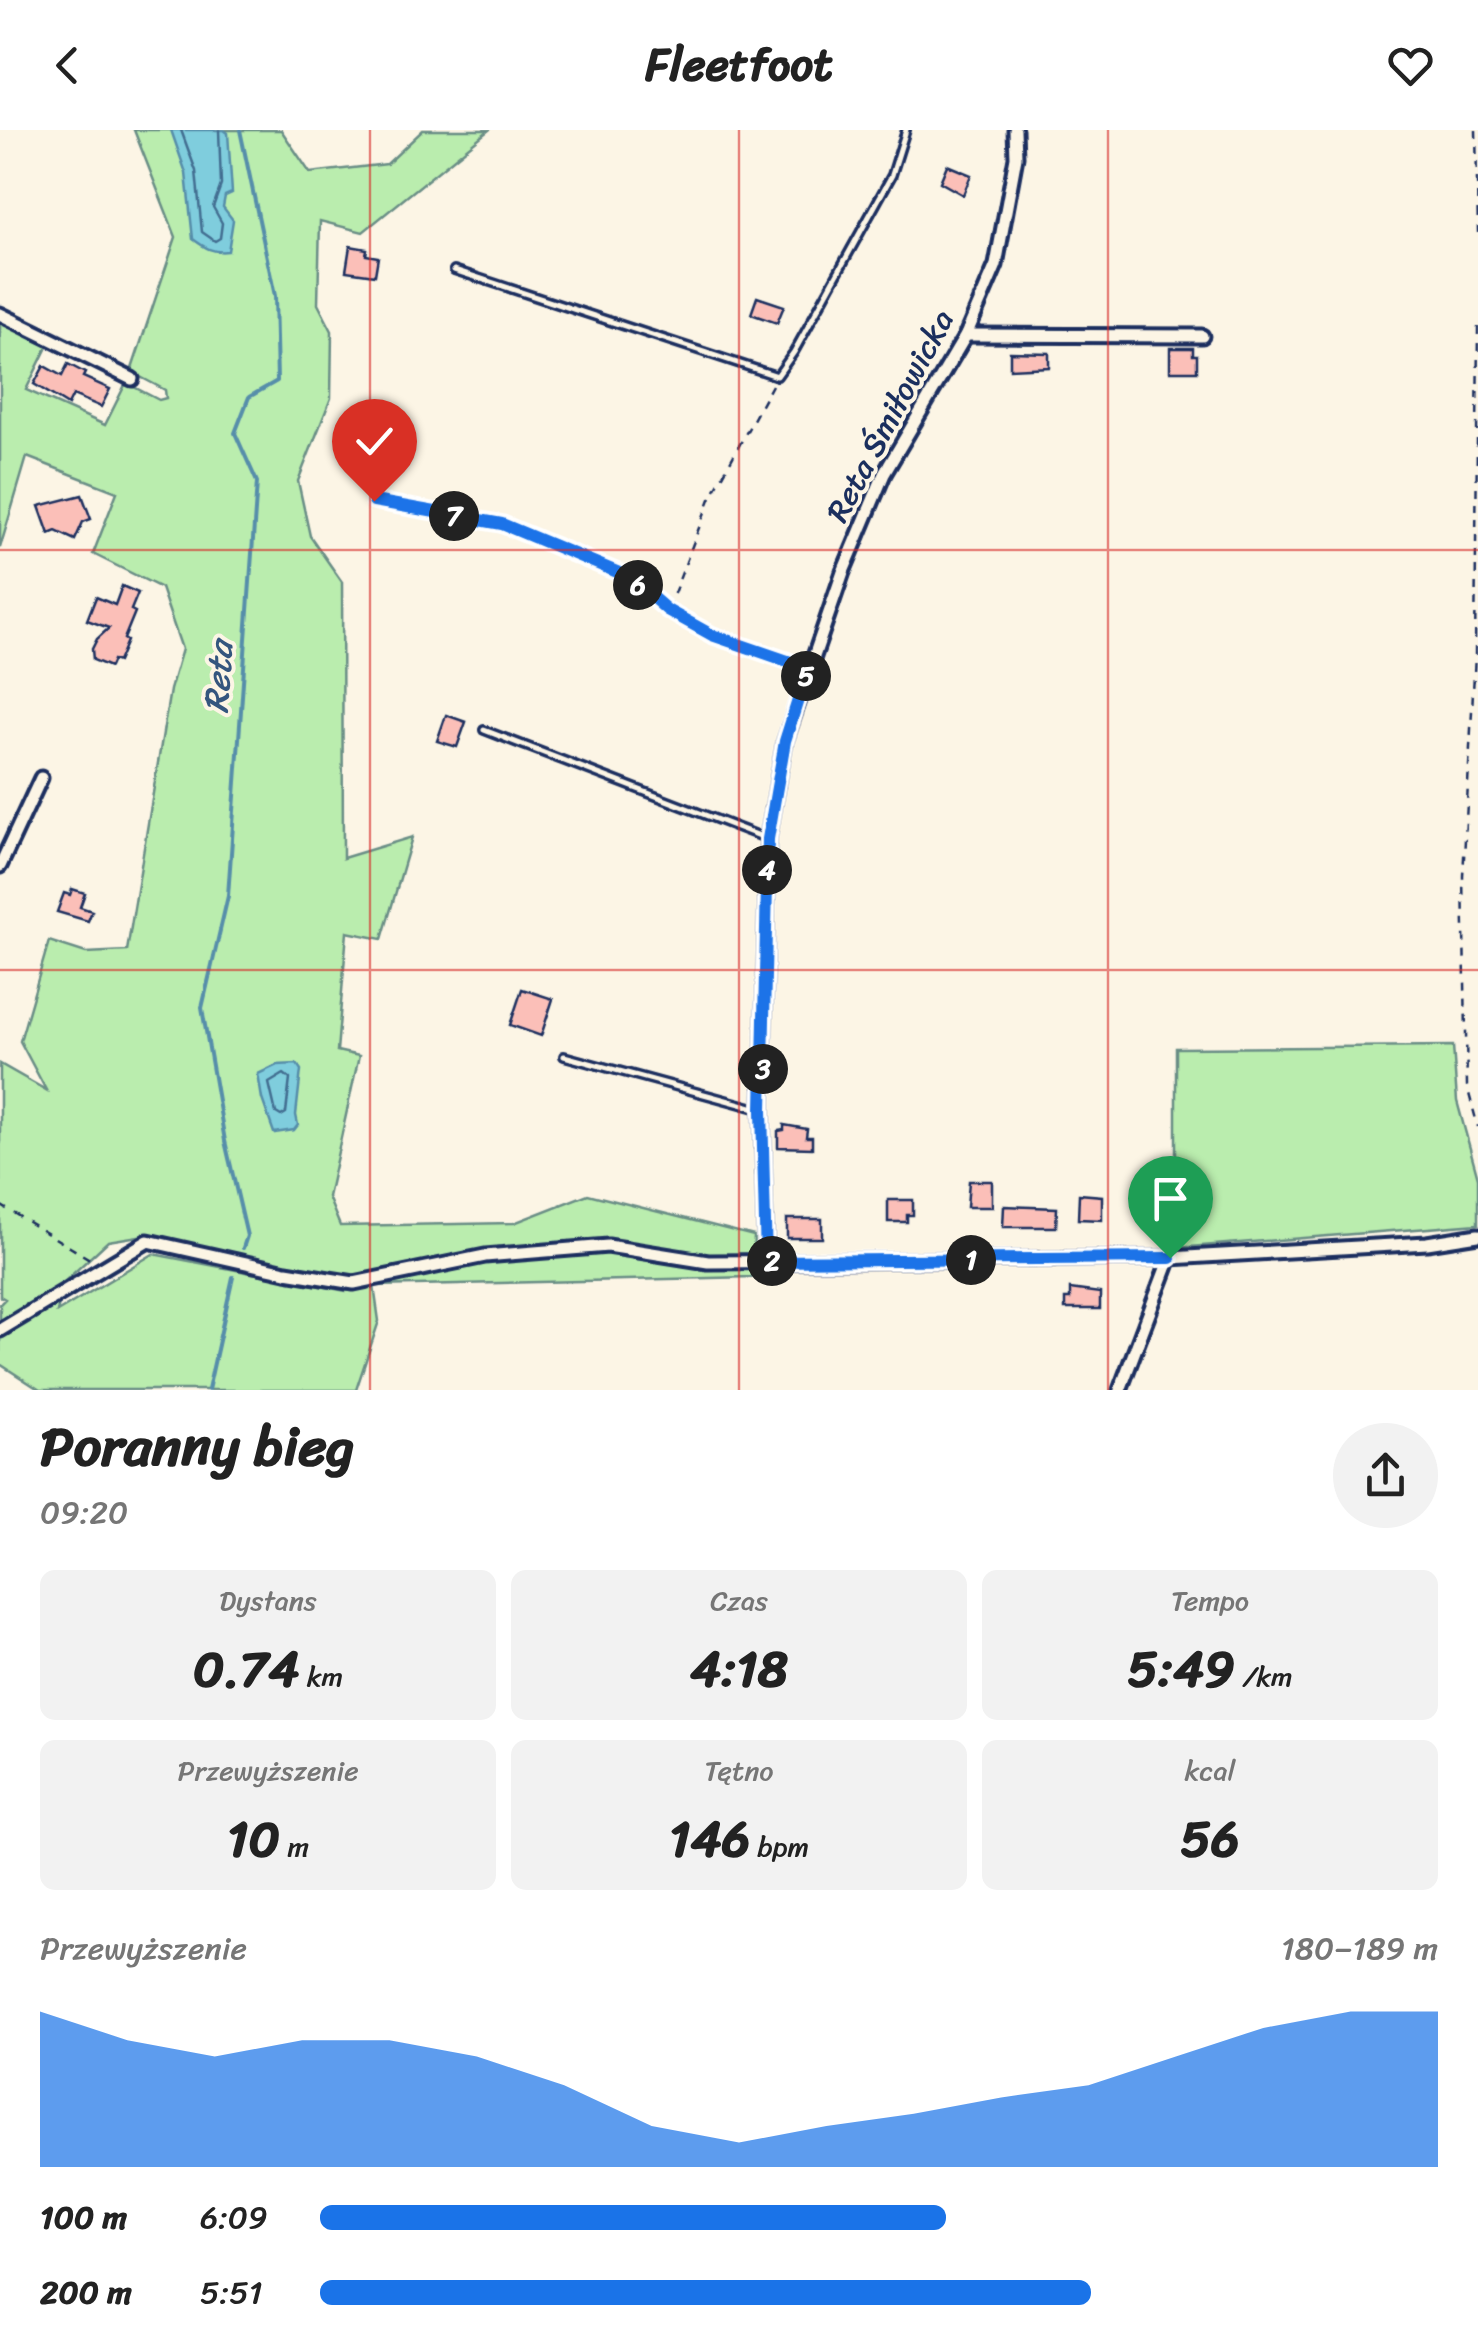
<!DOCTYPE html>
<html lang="pl">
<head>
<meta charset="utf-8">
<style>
	body { margin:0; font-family:Sriracha,sans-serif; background:#f2f2f2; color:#222; height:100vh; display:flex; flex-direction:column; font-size:38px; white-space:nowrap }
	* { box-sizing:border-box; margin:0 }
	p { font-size:32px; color:#767676 }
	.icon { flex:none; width:55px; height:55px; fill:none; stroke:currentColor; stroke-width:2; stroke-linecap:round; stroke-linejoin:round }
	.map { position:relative; height:1260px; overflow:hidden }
	.sheet { display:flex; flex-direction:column; background:#fff; flex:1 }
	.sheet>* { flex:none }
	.pin { position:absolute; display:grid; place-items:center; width:85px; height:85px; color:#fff; margin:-102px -42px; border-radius:50% 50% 50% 0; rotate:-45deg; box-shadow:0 0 10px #0007 }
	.pin .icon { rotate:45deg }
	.km { position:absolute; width:50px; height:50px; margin:-25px; border-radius:50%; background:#222; color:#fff; font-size:28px; line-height:50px; text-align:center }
	.round { display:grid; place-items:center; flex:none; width:105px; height:105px; border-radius:52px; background:#f2f2f2 }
	.head { display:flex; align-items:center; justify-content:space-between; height:170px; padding:0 40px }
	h1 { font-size:55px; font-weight:700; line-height:75px }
	.metrics { display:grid; grid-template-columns:repeat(3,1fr); gap:15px; height:170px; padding:10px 40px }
	.metrics div { display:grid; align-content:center; border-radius:15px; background:#f2f2f2; text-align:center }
	.metrics b { font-size:50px; font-weight:700 }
	.metrics small { font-size:28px; font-weight:400 }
	.metrics p { font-size:28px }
	.chart { height:280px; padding:20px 40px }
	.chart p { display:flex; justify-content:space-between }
	.chart svg { width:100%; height:180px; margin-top:10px; fill:#1a73e8; opacity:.7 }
	ul { padding:0 40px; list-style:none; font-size:32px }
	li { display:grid; grid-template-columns:160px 120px 1fr; align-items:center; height:75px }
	li i { height:25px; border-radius:12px; background:#1a73e8 }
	header { display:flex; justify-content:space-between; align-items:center; height:130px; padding:0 40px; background:#fff; font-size:45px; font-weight:700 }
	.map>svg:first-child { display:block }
</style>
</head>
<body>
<header><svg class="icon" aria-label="back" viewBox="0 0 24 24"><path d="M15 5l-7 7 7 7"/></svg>Fleetfoot<svg class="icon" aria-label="heart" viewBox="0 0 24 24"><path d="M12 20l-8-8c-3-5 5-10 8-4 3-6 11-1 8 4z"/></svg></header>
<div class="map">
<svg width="1478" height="1260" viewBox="0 0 1478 1260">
	<rect width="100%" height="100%" fill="#fcf5e5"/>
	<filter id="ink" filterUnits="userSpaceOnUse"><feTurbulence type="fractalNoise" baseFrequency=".01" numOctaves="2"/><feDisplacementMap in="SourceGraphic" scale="20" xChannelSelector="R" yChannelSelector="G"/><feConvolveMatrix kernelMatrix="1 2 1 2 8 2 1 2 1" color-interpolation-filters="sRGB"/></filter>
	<g filter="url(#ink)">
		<!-- green -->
		<g fill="#baedae" stroke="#6a8e86" stroke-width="2.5" fill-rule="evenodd">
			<path d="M134,0H281L310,43L387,34L423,0H489L363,102L320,91L318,174L332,201L331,268L298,351L310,406L342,452L343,728L412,707L382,809L347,802L337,921L359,926L328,1067L340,1096L514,1093L588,1064L754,1106L752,1147L374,1156L379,1191L356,1260H40L0,1234V1174L5,1169L0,1166V934L46,960L20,911L49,811L86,823L127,821L170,560L182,519L161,458L93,424L117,362L27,327L0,418V190L48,215L26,260L105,295L126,253L159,270L166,268L165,260L131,242L176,107ZM151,1104L229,1124L358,1147L372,1156L346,1161L153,1124L57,1182L63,1153L108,1111Z"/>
			<polygon points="1453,916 1457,971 1478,1048 1478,1094 1176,1118 1176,918"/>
		</g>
		<!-- water -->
		<g fill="#7fcddd" stroke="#578eaa" stroke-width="2.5">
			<path d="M171,0H224L228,3L232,63L225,66L223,77L233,90L228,121C213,123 205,118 193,109L186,43Z"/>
			<polygon points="297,934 301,940 296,985 298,995 294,1000 274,1003 262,969 258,944 277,935"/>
		</g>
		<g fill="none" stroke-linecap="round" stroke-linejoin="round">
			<!-- shore -->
			<g stroke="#436e91" stroke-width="2.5">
				<polyline points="181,0 196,41 202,102 215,111 220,108 222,93 213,77 221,55 219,0"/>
				<polygon points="284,944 290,949 286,983 281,986 276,983 269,953"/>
			</g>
			<!-- stream -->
			<g stroke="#578eaa" stroke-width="4">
				<polyline points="240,0 275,166 277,251 249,267 235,303 257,352 228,766 202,878 225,1011 247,1106 243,1118"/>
				<polyline points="208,1260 233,1147"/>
			</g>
		</g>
		<!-- building -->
		<g fill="#fbbfb8" stroke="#1b2f5e" stroke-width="2.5">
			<polygon points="947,35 971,45 963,65 940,52"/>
			<polygon points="350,116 367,119 366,125 378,127 375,145 346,141"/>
			<polygon points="757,167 784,176 777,193 751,184"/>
			<polygon points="1170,218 1193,218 1193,225 1197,225 1197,241 1170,241"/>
			<polygon points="1010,222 1049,223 1049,237 1010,239"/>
			<polygon points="68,234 85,243 83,247 110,259 101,277 73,265 68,275 34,254 44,236 62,246"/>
			<polygon points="82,365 91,389 83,392 75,410 56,401 49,404 39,376"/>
			<polygon points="122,456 138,463 131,480 135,482 124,509 127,511 118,532 113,530 110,537 93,530 92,519 97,509 109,498 87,490 96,467 115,475"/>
			<polygon points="446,585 466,592 457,617 437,611"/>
			<polygon points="72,759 85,763 80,777 92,781 88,791 57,782 64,763 70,765"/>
			<polygon points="522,859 553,869 541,906 510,895"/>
			<polygon points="784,995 807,999 806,1007 812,1007 812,1018 778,1017 778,1001 784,1000"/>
			<polygon points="969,1051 992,1051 992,1077 967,1077"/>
			<polygon points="1079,1064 1102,1066 1102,1090 1078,1089"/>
			<polygon points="888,1070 913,1070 913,1085 907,1085 907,1092 888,1092"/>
			<polygon points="1004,1076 1057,1078 1056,1097 1003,1097"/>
			<rect x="787" y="1089" width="35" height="19"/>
			<polygon points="1070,1159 1100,1163 1100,1179 1065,1179 1065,1169 1070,1169"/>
		</g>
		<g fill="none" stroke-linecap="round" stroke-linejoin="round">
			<!-- lane casing -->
			<g stroke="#1b2f5e" stroke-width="12">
				<g id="lane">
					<polyline points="454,140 777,246 794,222 892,45 906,0"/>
					<polyline points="484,600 765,708"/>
					<polyline points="564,926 759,979"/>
				</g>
			</g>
			<!-- street casing -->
			<g stroke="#1b2f5e" stroke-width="19">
				<g id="street">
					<polyline points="0,184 132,249"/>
					<polyline points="966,205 1202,206"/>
					<polyline points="0,736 41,648"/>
					<polyline points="766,1131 762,980 768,709 785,611 843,442 884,344 966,205 996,135 1016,27 1015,0"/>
					<polyline points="0,1200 148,1111 286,1142 354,1153 485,1126 608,1116 708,1132 1170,1128 1427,1113 1478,1105"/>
					<polyline points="1120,1260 1170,1128"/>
				</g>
			</g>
			<!-- path -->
			<g stroke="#1b2f5e" stroke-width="2.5" stroke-dasharray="8 8" stroke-linecap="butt">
				<polyline points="1476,0 1478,103"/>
				<polyline points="1478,197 1475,525 1463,746 1467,956 1478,997"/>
				<polyline points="374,371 501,394 629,447 667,480 712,505 797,535"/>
				<polyline points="668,479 710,369 772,255"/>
				<polyline points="0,1075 93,1131"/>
			</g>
			<!-- lane -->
			<use href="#lane" stroke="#fcf5e5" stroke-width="5"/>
			<!-- street -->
			<use href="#street" stroke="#fcf5e5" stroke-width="11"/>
		</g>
	</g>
	<g fill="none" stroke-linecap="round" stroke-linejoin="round" filter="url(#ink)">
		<!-- route casing -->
		<g stroke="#fff" stroke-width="20">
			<polyline id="route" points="374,371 502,394 629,447 667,480 712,505 808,538 785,611 768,709 762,980 766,1131 1170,1128"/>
		</g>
		<!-- route -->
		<use href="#route" stroke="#1a73e8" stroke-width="12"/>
	</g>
	<!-- grid -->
	<path fill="none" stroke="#d62828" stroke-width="2.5" stroke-opacity="0.55" d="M370,0V1260M739,0V1260M1108,0V1260M0,420H1478M0,840H1478"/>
	<g text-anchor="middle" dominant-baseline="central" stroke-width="8" stroke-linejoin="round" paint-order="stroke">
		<!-- street labels -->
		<g font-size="32" fill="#1b2f5e" stroke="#fcf5e5">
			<text transform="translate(890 286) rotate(-62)">Reta Śmiłowicka</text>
		</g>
		<!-- water labels -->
		<g font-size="35" font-style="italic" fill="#34567e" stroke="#fcf5e5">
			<text transform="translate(218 547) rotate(-86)">Reta</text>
		</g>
	</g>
</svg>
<div class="pin" style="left:1170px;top:1128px;background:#1e9e55"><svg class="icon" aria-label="arrive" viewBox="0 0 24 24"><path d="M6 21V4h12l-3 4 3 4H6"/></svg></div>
<div class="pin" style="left:374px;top:371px;background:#d93025"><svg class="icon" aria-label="check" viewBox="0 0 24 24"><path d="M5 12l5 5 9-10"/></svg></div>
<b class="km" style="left:971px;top:1130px">1</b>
<b class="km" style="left:772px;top:1131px">2</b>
<b class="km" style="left:763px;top:939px">3</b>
<b class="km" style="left:767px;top:740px">4</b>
<b class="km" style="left:806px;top:546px">5</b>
<b class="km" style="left:638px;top:455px">6</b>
<b class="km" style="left:454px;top:386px">7</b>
</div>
<section class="sheet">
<div class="head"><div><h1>Poranny bieg</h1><p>09:20</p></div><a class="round"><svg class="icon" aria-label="share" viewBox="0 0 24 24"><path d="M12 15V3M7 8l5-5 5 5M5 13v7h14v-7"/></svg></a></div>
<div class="metrics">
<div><p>Dystans</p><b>0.74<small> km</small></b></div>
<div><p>Czas</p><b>4:18</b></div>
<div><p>Tempo</p><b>5:49<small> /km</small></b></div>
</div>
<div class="metrics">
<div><p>Przewyższenie</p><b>10<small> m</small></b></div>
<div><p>Tętno</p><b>146<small> bpm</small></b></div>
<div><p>kcal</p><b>56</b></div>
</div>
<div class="chart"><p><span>Przewyższenie</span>180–189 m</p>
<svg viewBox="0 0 160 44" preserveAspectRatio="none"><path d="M0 44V6L10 13L20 17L30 13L40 13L50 17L60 24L70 34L80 38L90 34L100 31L110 27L120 24L130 17L140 10L150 6L160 6V44z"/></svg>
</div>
<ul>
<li><b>100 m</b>6:09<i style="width:56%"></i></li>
<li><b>200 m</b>5:51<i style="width:69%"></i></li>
</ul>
</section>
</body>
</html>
